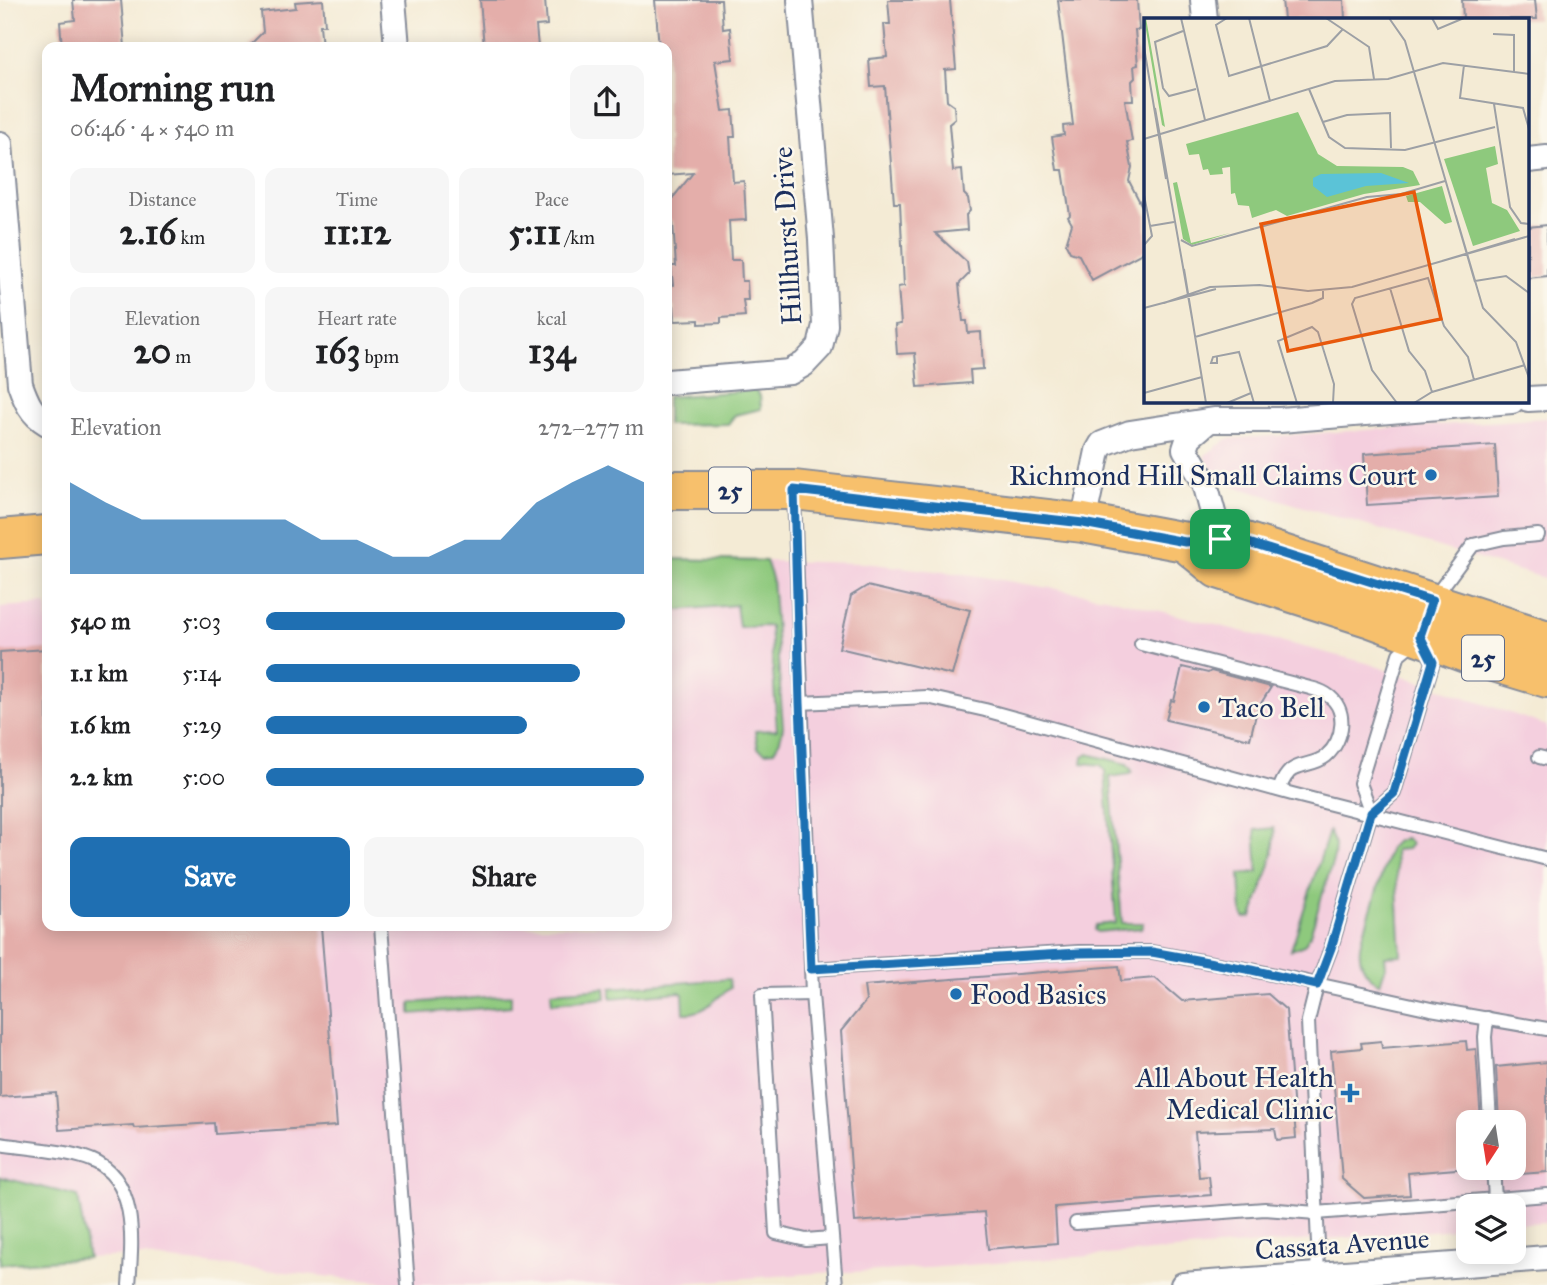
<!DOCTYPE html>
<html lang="en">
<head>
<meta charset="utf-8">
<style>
	body { margin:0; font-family:"IM FELL Great Primer",serif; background:#f6f6f6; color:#202124; height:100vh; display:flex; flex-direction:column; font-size:26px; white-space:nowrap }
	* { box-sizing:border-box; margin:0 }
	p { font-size:23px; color:#757577 }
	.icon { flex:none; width:38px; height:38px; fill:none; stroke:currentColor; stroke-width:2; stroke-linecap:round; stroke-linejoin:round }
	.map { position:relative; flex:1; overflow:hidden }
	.sheet { position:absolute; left:42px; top:42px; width:630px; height:889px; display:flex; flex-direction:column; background:#fff; border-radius:14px; box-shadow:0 4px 18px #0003 }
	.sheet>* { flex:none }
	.needle { width:46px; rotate:192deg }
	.tools { position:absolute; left:1456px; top:1110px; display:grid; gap:14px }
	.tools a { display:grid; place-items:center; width:70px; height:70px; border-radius:14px; background:#fff; box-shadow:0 4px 18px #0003; font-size:35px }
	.pin { position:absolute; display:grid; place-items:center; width:60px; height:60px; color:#fff; margin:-30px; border-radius:14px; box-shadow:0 4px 10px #0006 }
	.round { display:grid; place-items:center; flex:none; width:74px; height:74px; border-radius:14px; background:#f6f6f6 }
	.summary { display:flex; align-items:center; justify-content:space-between; height:119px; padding:0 28px }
	h1 { font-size:38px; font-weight:700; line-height:52px }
	.figures { display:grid; grid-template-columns:repeat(3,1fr); gap:10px; height:119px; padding:7px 28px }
	.figures div { display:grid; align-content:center; border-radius:14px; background:#f6f6f6; text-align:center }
	.figures b { font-size:35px; font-weight:700 }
	.figures small { font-size:19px; font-weight:400 }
	.figures p { font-size:19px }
	.chart { height:196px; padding:14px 28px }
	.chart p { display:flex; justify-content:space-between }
	.chart svg { width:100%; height:126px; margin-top:7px; fill:#1f6fb2; opacity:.7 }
	.cta { display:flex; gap:14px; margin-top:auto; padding:14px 28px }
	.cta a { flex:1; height:80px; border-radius:14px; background:#1f6fb2; color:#fff; font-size:28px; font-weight:700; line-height:80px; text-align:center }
	.cta a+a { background:#f6f6f6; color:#202124 }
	ul { padding:0 28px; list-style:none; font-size:23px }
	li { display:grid; grid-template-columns:112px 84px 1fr; align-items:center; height:52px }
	li i { height:18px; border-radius:9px; background:#1f6fb2 }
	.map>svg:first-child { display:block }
</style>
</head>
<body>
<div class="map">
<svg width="1547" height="1285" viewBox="0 0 1547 1285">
	<rect width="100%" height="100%" fill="#fbf7ec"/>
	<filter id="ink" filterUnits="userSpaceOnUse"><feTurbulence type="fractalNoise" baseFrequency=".0143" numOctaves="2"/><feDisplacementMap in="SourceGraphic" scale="14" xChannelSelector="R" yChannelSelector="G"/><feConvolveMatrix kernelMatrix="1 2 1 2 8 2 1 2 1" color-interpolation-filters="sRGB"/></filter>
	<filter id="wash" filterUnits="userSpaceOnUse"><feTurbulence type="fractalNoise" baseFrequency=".00686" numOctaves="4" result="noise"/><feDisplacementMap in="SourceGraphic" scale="28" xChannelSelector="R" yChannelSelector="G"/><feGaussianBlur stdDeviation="1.57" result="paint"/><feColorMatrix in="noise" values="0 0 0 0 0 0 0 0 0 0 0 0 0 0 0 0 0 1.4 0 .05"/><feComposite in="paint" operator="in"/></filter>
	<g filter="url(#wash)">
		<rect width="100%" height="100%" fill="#f4ebd5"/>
		<!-- built -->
		<g fill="#f4cfde" fill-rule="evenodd">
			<polygon points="1547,418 1547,579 1220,482 1204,456 1227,439"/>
			<path d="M667,559L864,563L972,575L1105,597L1367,663L1547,726V1222L1514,1224V1206H1468V1228L1343,1238L883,1271L817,1273L653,1285H410L132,1256L88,1258L78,1196L0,1177V607L47,604V926H667ZM1468,1122H1514V1167H1468Z"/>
		</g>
		<!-- green -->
		<g fill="#8ec97d" stroke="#547c6e" stroke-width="2">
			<polygon points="755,390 760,396 761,409 735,415 728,424 667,425 667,397"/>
			<polygon points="667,559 766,561 772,578 783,727 780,740 774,751 765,752 758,748 755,731 777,730 770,626 739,627 736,605 667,611"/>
			<polygon points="1088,754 1127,764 1132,771 1130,774 1110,777 1122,923 1143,923 1141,928 1097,932 1095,930 1096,925 1116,923 1105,771 1101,765 1082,763 1083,757"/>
			<path d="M1274,828C1278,853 1260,892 1252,917L1245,918L1242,914L1240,874L1258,872L1255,830Z"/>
			<polygon points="1329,831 1335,845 1334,857 1310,935 1304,945 1291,950"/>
			<path d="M1405,838L1409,841L1411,844L1407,849L1395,850L1401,955L1385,956L1386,966L1380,984C1365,975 1358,963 1360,946L1390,847L1395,842Z"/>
			<path d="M729,979L730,988C713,1000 706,1014 684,1013L683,994L680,992L611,998V988Z"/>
			<polygon points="605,988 606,998 552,1003 551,992"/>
			<polygon points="511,995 511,1006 411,1014 411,1003"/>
			<polygon points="0,1177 78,1196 88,1258 0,1264"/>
		</g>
		<g id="blocks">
			<!-- building -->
			<g fill="#e4aeaa">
				<polygon points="73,0 121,0 125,47 62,47 60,22 75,20"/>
				<polygon points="323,0 325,25 320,25 322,47 248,47 263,32 261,12 296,8 295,2"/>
				<polygon points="480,0 545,0 547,25 536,26 538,47 484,47"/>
				<polygon points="655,0 721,0 723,29 730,28 733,59 715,61 723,111 733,110 735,137 730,137 733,182 744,181 746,220 729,221 731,260 741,260 742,281 747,281 748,300 743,300 745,316 721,318 721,323 699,324 699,320 675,321 674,306 667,306 667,286 673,285 671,266 676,266 673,223 668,218 667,205 693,173 667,175 667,47 659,47"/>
				<polygon points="888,0 950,0 956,69 945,70 947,101 954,106 955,119 949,124 953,171 962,170 964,194 968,198 970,211 966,215 967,230 935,233 967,262 969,274 959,284 963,321 967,321 968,333 981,332 983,369 970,370 971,383 918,387 915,353 897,354 895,325 901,324 898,287 904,286 900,203 894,203 885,86 871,87 869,59 887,57 884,24 890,24"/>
				<polygon points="1058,0 1137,0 1139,30 1135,30 1138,65 1134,66 1135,78 1132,81 1133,100 1125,100 1132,141 1127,142 1132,167 1129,181 1146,214 1146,251 1092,280 1079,255 1070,252 1066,244 1072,224 1068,217 1070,215 1063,170 1057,170 1052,137 1064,135 1063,126 1073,125"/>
				<polygon points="1282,0 1344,0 1345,19 1284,19"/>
				<polygon points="1462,0 1535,0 1537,19 1463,19"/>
				<polygon points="1547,225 1547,276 1528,278 1528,227"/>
				<polygon points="1495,445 1498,497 1367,505 1364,454"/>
				<polygon points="867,586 970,610 952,675 839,648 851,596"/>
				<polygon points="47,649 47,926 321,926 337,1126 215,1134 214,1123 134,1128 133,1125 59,1130 56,1093 0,1097 0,652"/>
				<polygon points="1182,667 1208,673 1211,671 1271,687 1257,710 1250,739 1166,720 1171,700 1174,701"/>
				<polygon points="1119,966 1121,981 1155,978 1182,1001 1268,994 1286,1010 1296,1138 1277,1140 1275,1129 1195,1132 1199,1177 1209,1176 1211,1195 1055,1207 1057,1243 988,1249 984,1212 855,1222 841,1031 866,1001 864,986"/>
				<polygon points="1381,1041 1382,1048 1466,1041 1467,1050 1476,1049 1481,1122 1468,1122 1468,1168 1408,1173 1410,1195 1364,1198 1342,1179 1331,1051 1362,1048 1361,1043"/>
				<polygon points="1547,1062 1547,1172 1521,1174 1521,1164 1514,1164 1514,1122 1499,1122 1496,1067"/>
			</g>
		</g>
	</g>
	<g filter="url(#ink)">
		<use href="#blocks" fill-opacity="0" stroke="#888d9a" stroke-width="2"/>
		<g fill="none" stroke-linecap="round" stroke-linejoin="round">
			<!-- service casing -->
			<g stroke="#888d9a" stroke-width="16">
				<g id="service">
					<polyline points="794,494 812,994 836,1285"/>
					<polyline points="1434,598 1473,545 1504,538 1538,535"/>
					<path d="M1141,644L1310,688C1315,689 1321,691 1326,694C1349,708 1344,740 1326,756C1316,764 1305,763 1295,768C1286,772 1282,782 1279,790"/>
					<polyline points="800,703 927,697 985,710 1292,794 1547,859"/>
					<polyline points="1539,757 1547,759"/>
					<polyline points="1371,813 1360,783 1399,654 1416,640"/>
					<polyline points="381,926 408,1285"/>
					<polyline points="811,969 1079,952 1152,952 1252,970 1431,1009 1547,1029"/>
					<polyline points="812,994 762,995 776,1233 806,1240 831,1238"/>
					<polyline points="1487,1018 1485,1037 1490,1122"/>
					<path d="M0,1144C24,1148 70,1151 91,1160C139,1179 132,1243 129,1285"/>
					<polyline points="1493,1167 1495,1199"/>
					<polyline points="1076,1223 1265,1209 1316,1213 1547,1195"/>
					<polyline points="1317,1276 1318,1244 1308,1021 1317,985 1331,948 1371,813 1394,793 1433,662 1425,646"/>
				</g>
			</g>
			<!-- minor casing -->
			<g stroke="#888d9a" stroke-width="28">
				<g id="minor">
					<polyline points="393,0 397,47"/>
					<polyline points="1203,0 1205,19"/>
					<path d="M0,144L20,384C26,401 31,414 47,423"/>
					<polyline points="1528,160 1547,158"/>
					<polyline points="667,382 790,372 804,364 820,347 825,325 821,239 800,0"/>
					<polyline points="1528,399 1547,398"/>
					<polyline points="1208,421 1189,437 1185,449 1205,483 1220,539"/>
					<polyline points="1083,523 1098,451 1102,444 1130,433 1214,420 1280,420 1512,401"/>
					<polyline points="1183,1285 1547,1258"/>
				</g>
			</g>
			<!-- primary casing -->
			<g stroke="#888d9a" stroke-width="42">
				<g id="primary">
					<polyline points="667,490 794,490 1083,523 1185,542 1233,538 1547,640"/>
					<polyline points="0,539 47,535"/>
					<polyline points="1185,542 1218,569 1371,618 1474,656 1547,678"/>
				</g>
			</g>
			<!-- service -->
			<use href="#service" stroke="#fff" stroke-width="12"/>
			<!-- minor -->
			<use href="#minor" stroke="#fff" stroke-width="24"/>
			<!-- primary -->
			<use href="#primary" stroke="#f7c06c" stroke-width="38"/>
		</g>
	</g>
	<g fill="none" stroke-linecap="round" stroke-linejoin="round" filter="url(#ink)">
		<!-- route casing -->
		<g stroke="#fff" stroke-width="14">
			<polygon id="route" points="794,490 1083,523 1185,542 1233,538 1432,601 1420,636 1433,662 1394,793 1371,813 1331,948 1317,985 1252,970 1152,952 1079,953 811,969 800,703"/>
		</g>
		<!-- route -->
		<use href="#route" stroke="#1f6fb2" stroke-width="9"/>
	</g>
	<!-- markers -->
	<g fill="#1f6fb2" stroke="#fbf7ec" stroke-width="2.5">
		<circle cx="1431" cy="475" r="7"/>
		<circle cx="1204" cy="707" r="7"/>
		<circle cx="956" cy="994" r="7"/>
		<path d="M1346.5 1082.5h7v7h7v7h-7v7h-7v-7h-7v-7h7z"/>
	</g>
	<g text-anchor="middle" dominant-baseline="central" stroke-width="5" stroke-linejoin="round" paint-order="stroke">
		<!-- shield labels -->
		<g fill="#fbf7ec" stroke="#5e6b89" stroke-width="2">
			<rect x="709" y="467.5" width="42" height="45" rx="5"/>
			<rect x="1462" y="635.5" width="42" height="45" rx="5"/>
		</g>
		<g font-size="26" font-weight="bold" fill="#1b2f5e">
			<text x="730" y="490">25</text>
			<text x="1483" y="658">25</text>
		</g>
		<!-- street labels -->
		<g font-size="28" fill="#1b2f5e" stroke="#fbf7ec">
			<text transform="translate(787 236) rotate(-93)">Hillhurst Drive</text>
			<text transform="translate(1342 1244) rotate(-4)">Cassata Avenue</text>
		</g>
		<!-- poi labels -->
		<g font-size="28" fill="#1b2f5e" stroke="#fbf7ec" text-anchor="end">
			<text x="1417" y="475">Richmond Hill Small Claims Court</text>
			<text x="1218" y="707" text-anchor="start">Taco Bell</text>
			<text x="970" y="994" text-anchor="start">Food Basics</text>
			<text x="1334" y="1077">All About Health<tspan x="1334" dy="32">Medical Clinic</tspan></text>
		</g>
	</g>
	<!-- overview -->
	<g transform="translate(1144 18)">
		<rect width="385" height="385" fill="#f4ebd5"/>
		<path d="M0,0H2L21,109L18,107ZM154,94L174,136L193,148L259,149L269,153L276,167L220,176L143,198L132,192L108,200L105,188L94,187L91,175L87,176L86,149L78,150L79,156L66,157L64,151L59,152L55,136L45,137L42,126ZM351,128L354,146L342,150L348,185L363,192L376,213L329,228L300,141ZM33,164L47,225L86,215L48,227L39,221L29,165ZM298,168L308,204L301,206L276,184H264L262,178Z" fill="#8ec97d"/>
		<path d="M237,155L265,165L222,168L183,179L169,168V160L177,156Z" fill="#5bc3d7"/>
		<path fill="none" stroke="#9da0a5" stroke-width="2" d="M37,0L61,102M83,0L72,7L85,58L183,28L199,11M105,0L126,83M182,0L225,29L230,61M245,0L261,23L331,264M288,0L294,11L320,0M39,13L11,24L19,70L25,78L52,71M349,16L370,17V54M0,29L22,161M320,47L316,80L379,90L385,111M165,71L185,119L201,130L261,132L351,109M350,86L366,189L377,205L385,206M11,90L48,300M179,104L203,97L246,95L247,130M0,121L191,63L244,61L299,45L385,56M0,177L8,218L0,227M312,198L339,290L372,324L385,360M6,208L30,204M37,222L48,228L223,179L257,176L301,163M298,243L371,221M40,251L62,385M331,263L362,258L385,275M115,267L164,273L208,269L385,218M246,270L265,333L281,353L288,374M20,285L66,269L116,267M0,290L72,271M51,319L168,285L179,280V272M73,339V345H67L69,339L95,334L110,385M0,375L58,359M83,385L107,375M153,385L134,323L168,309L174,314L190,366L189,385M253,385L228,352L208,286L211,280L284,260L300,308L324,339L330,362M270,385L288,374L381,347"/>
		<path fill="#e8590c" fill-opacity="0.15" stroke="#e8590c" stroke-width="3.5" d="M270,174L297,301L144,333L117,206Z"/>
		<rect width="385" height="385" fill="none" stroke="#1b2f5e" stroke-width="3.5"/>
	</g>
</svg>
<div class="tools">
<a><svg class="needle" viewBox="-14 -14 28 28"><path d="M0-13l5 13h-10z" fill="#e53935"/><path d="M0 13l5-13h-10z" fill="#757577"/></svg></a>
<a><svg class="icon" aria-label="layers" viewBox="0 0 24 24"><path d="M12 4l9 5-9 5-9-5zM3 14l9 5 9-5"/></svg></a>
</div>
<div class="pin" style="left:1220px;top:539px;background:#1e9e55"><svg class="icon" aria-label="arrive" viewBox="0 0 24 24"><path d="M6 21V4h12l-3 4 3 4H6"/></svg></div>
<section class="sheet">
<div class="summary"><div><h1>Morning run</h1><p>06:46 · 4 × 540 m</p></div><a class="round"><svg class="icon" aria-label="share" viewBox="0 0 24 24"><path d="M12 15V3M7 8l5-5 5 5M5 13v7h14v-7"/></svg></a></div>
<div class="figures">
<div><p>Distance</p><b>2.16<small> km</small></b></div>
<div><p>Time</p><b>11:12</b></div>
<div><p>Pace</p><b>5:11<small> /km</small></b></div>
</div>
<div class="figures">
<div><p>Elevation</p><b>20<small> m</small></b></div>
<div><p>Heart rate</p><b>163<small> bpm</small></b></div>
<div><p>kcal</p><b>134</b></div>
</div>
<div class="chart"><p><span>Elevation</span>272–277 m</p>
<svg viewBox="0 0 160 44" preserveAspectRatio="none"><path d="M0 44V12L10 19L20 25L30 25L40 25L50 25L60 25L70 32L80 32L90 38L100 38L110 32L120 32L130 19L140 12L150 6L160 12V44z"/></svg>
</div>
<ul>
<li><b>540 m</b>5:03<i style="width:95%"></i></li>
<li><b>1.1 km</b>5:14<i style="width:83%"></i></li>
<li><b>1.6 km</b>5:29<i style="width:69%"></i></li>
<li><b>2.2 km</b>5:00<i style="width:100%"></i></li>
</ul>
<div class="cta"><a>Save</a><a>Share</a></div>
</section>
</div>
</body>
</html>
